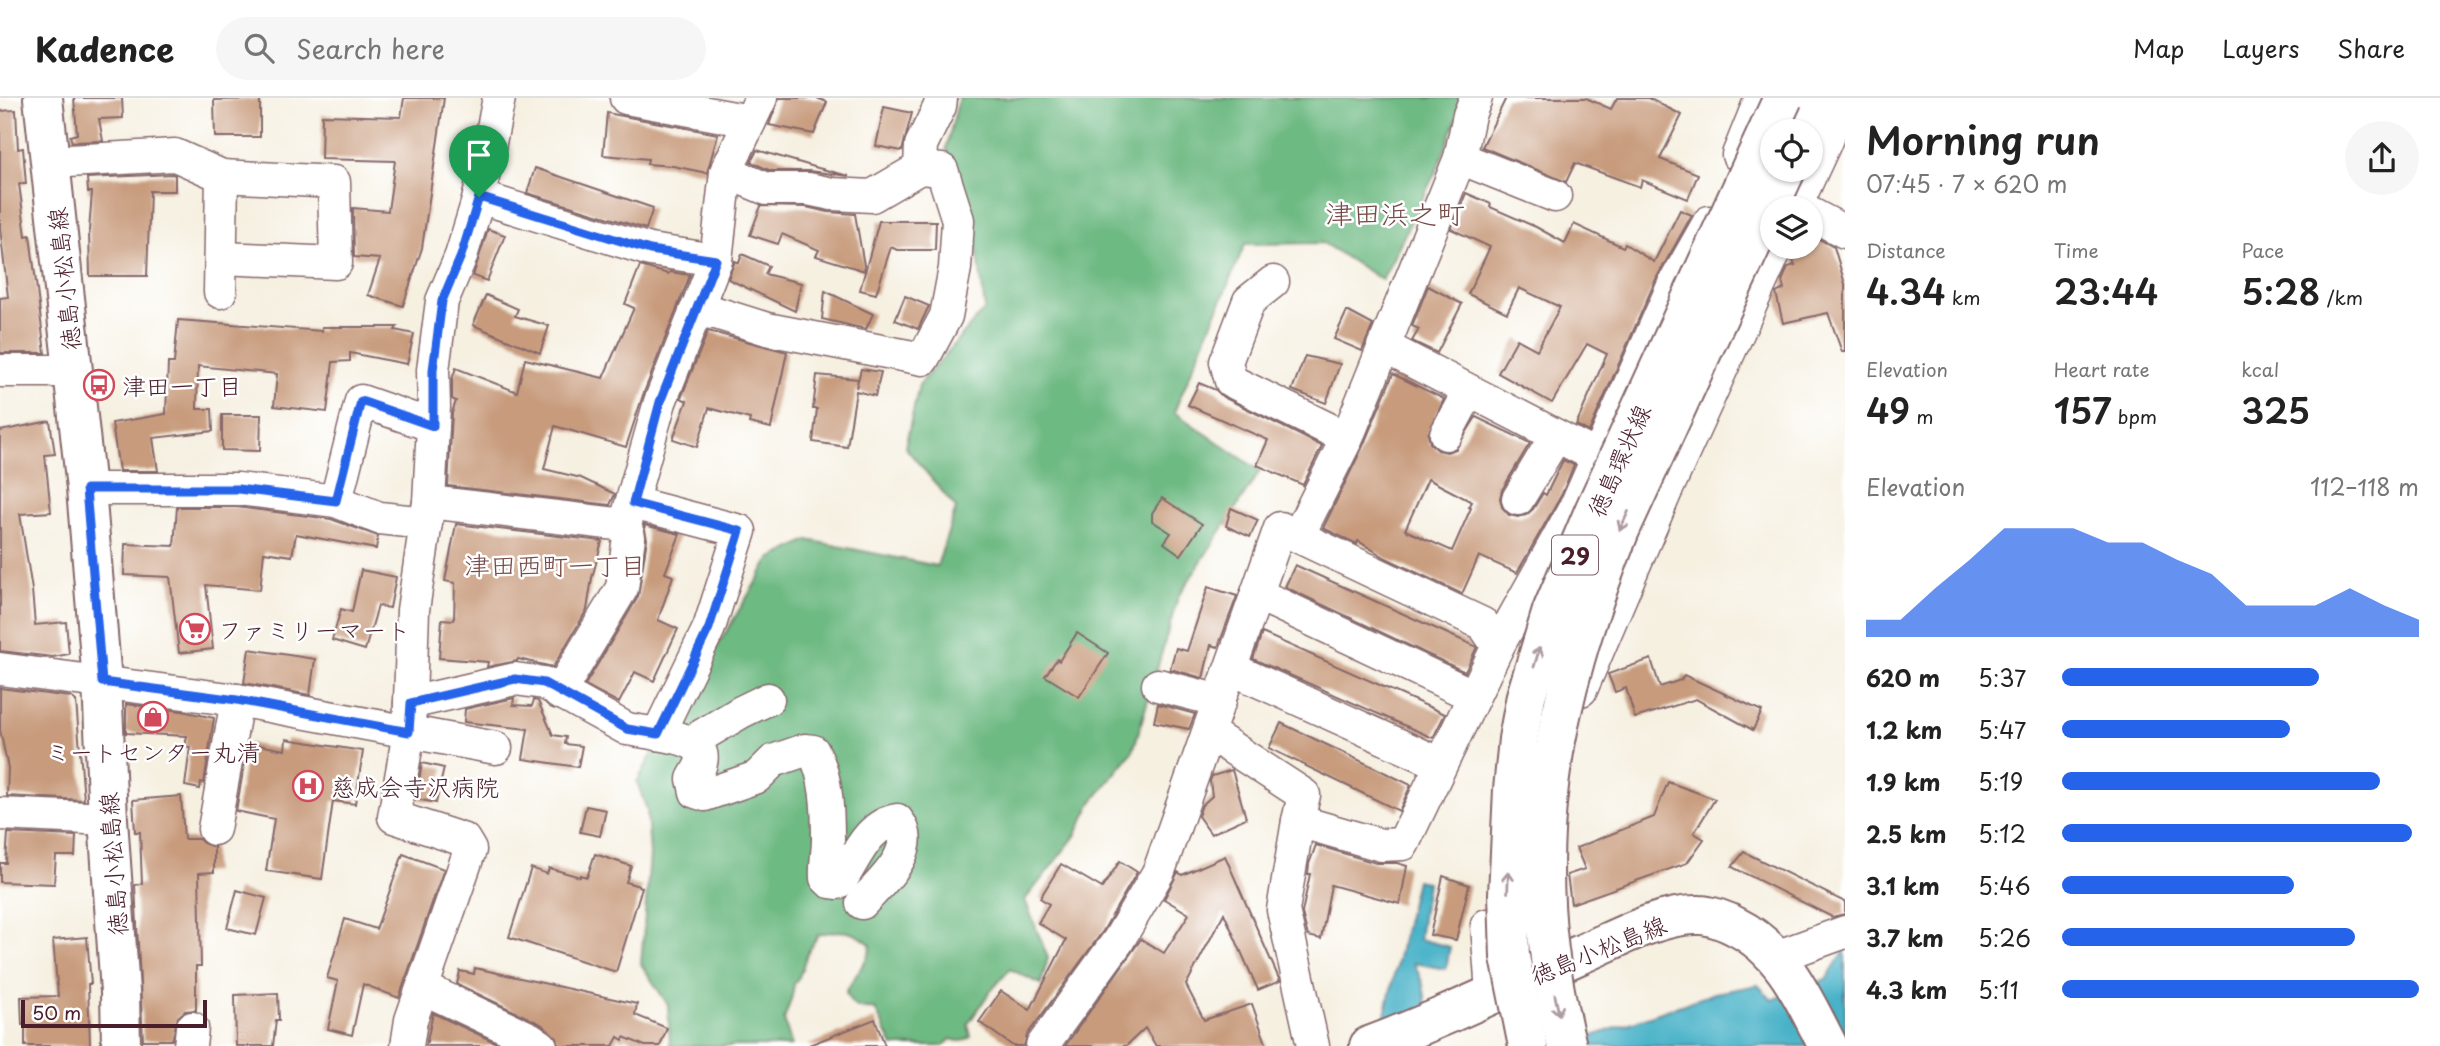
<!DOCTYPE html>
<html lang="en">
<head>
<meta charset="utf-8">
<style>
	body { margin:0; font-family:"Playpen Sans","Klee One",sans-serif; background:#f6f6f6; color:#222; height:100vh; display:flex; flex-direction:column; font-size:26px; white-space:nowrap }
	* { box-sizing:border-box; margin:0 }
	p { font-size:23px; color:#767676 }
	.icon { flex:none; width:38px; height:38px; fill:none; stroke:currentColor; stroke-width:2; stroke-linecap:round; stroke-linejoin:round }
	.map { position:relative; flex:1; overflow:hidden }
	.side { display:flex; flex-direction:column; background:#fff; width:595px }
	.side>* { flex:none }
	.tools { position:absolute; left:1760px; top:21px; display:grid; gap:14px }
	.tools a { display:grid; place-items:center; width:63px; height:63px; border-radius:50%; background:#fff; box-shadow:0 2px 5px #0004; font-size:35px }
	.scale { position:absolute; left:21px; bottom:18px; width:186px; box-sizing:border-box; padding-left:7px; border:4px solid #4a1f2b; border-top:0; font-size:19px; line-height:24px; white-space:nowrap; color:#4a1f2b; -webkit-text-stroke:5px #fff; paint-order:stroke }
	.pin { position:absolute; display:grid; place-items:center; width:60px; height:60px; color:#fff; margin:-72px -30px; border-radius:50% 50% 50% 0; rotate:-45deg; box-shadow:0 0 7px #0007 }
	.pin .icon { rotate:45deg }
	.round { display:grid; place-items:center; flex:none; width:74px; height:74px; border-radius:37px; background:#f6f6f6 }
	.overview { display:flex; align-items:center; justify-content:space-between; height:119px; padding:0 21px }
	h1 { font-size:38px; font-weight:600; line-height:52px }
	.metrics { display:grid; grid-template-columns:repeat(3,1fr); gap:10px; height:119px; padding:7px 21px }
	.metrics div { display:grid; align-content:center }
	.metrics b { font-size:35px; font-weight:600 }
	.metrics small { font-size:19px; font-weight:400 }
	.metrics p { font-size:19px }
	.chart { height:196px; padding:14px 21px }
	.chart p { display:flex; justify-content:space-between }
	.chart svg { width:100%; height:126px; margin-top:7px; fill:#2563eb; opacity:.7 }
	ul { padding:0 21px; list-style:none; font-size:23px }
	li { display:grid; grid-template-columns:112px 84px 1fr; align-items:center; height:52px }
	li i { height:18px; border-radius:9px; background:#2563eb }
	header { display:flex; align-items:center; gap:42px; box-sizing:border-box; height:98px; padding:0 35px; background:#fff; border-bottom:2px solid #e0e0e0 }
	header strong { font-size:33px }
	nav { display:flex; gap:38px; margin-inline-start:auto; font-size:24px }
	.search { width:490px; height:63px; background:#f6f6f6; display:flex; align-items:center; gap:18px; box-sizing:border-box; padding:0 24px; border-radius:38px; color:#767676; font-size:26px }
	main { display:flex; flex:1; min-height:0 }
	.map>svg:first-child { display:block }
</style>
</head>
<body>
<header>
<strong>Kadence</strong>
<div class="search"><svg class="icon" aria-label="search" viewBox="0 0 24 24"><circle cx="10" cy="10" r="6"/><path d="M15 15l6 6"/></svg>Search here</div>
<nav><a>Map</a><a>Layers</a><a>Share</a></nav>
</header>
<main>
<div class="map">
<svg width="1845" height="948" viewBox="0 0 1845 948">
	<rect width="100%" height="100%" fill="#fff"/>
	<filter id="ink" filterUnits="userSpaceOnUse"><feTurbulence type="fractalNoise" baseFrequency=".0143" numOctaves="2"/><feDisplacementMap in="SourceGraphic" scale="14" xChannelSelector="R" yChannelSelector="G"/><feConvolveMatrix kernelMatrix="1 2 1 2 8 2 1 2 1" color-interpolation-filters="sRGB"/></filter>
	<filter id="wash" filterUnits="userSpaceOnUse"><feTurbulence type="fractalNoise" baseFrequency=".00686" numOctaves="4" result="noise"/><feDisplacementMap in="SourceGraphic" scale="28" xChannelSelector="R" yChannelSelector="G"/><feGaussianBlur stdDeviation="1.57" result="paint"/><feColorMatrix in="noise" values="0 0 0 0 0 0 0 0 0 0 0 0 0 0 0 0 0 1.4 0 .05"/><feComposite in="paint" operator="in"/></filter>
	<g filter="url(#wash)">
		<rect width="100%" height="100%" fill="#f6f0e1"/>
		<!-- forest -->
		<path fill="#6eba83" stroke="#5c6c57" stroke-width="2" d="M959,0H1465L1438,69L1382,182L1323,145L1245,146L1174,314L1260,373L1178,499L1133,653L1092,704L1075,738L1025,802L1048,860L1041,886L1010,871L989,895L968,926L971,939C964,944 959,944 951,941L943,948H893L875,911C860,912 851,910 846,894C852,881 871,859 871,847C855,832 839,830 818,837L807,856L799,879L794,886L792,898L784,922L792,948H670L668,907L641,866L650,757L647,712L637,684L651,658L770,461L808,442L937,468L956,410L905,349L919,287L985,211L974,125L946,50Z"/>
		<!-- water -->
		<g fill="#4ab2c8" stroke="#4a687a" stroke-width="2">
			<polygon points="1416,782 1427,784 1419,841 1450,849 1446,871 1414,865 1423,886 1433,948 1399,948 1384,921"/>
			<polygon points="1845,852 1845,948 1565,948 1715,895 1758,887 1772,902 1826,881"/>
		</g>
		<g id="blocks">
			<!-- building -->
			<g fill="#c89b7d" fill-rule="evenodd">
				<polygon points="74,0 122,0 123,20 99,21 103,43 72,44 70,38 77,36"/>
				<polygon points="404,0 444,0 422,150 403,208 368,197 380,161 354,159 353,110 388,113 395,63 321,61 322,17 401,19"/>
				<polygon points="779,0 817,0 827,4 814,36 769,27"/>
				<polygon points="1506,0 1586,0 1611,11 1617,0 1648,0 1682,17 1660,61 1698,76 1688,101 1642,82 1640,89 1575,65 1566,84 1482,49"/>
				<polygon points="260,1 260,39 215,39 214,2"/>
				<polygon points="884,9 912,15 902,53 876,48"/>
				<polygon points="16,12 18,51 23,50 26,86 19,86 26,138 30,137 45,255 0,255 0,200 8,199 0,130 0,13"/>
				<polygon points="607,15 718,36 707,75 673,68 647,66 648,61 603,57"/>
				<polygon points="757,52 818,70 849,78 808,73 771,73 751,64"/>
				<polygon points="535,70 653,110 646,131 527,95"/>
				<polygon points="172,76 175,77 175,93 150,93 147,178 90,178 89,133 92,94 88,94 87,80"/>
				<polygon points="1466,95 1491,106 1490,109 1536,129 1565,145 1574,126 1623,149 1625,146 1654,164 1680,112 1692,117 1657,179 1589,334 1576,327 1607,256 1587,246 1552,305 1498,275 1517,241 1537,252 1560,209 1519,190 1507,215 1468,196 1490,149 1451,131"/>
				<polygon points="761,108 806,109 828,114 855,116 865,173 816,158 819,152 782,136 778,146 750,137"/>
				<polygon points="879,123 936,123 935,152 897,152 891,149 876,196 860,192"/>
				<polygon points="488,131 505,137 487,183 473,178"/>
				<polygon points="1819,141 1834,149 1845,186 1845,254 1842,254 1828,215 1783,225 1776,195 1784,191 1782,183 1788,169 1795,167 1792,159 1795,149 1811,149 1811,143"/>
				<polygon points="742,156 769,168 765,176 801,185 795,213 728,181 735,163 739,165"/>
				<polygon points="640,168 668,176 670,174 690,177 643,297 626,349 555,328 544,371 581,380 615,396 610,407 448,388 452,315 456,303 452,301 452,281 456,270 517,294 525,261 603,280 634,210 625,206"/>
				<polygon points="1428,188 1462,206 1437,255 1412,243 1419,231 1412,228"/>
				<polygon points="825,193 873,216 866,231 822,221"/>
				<polygon points="486,197 518,211 515,218 549,228 540,255 473,227"/>
				<polygon points="905,198 929,208 918,231 895,222"/>
				<polygon points="1347,213 1373,227 1362,253 1334,241"/>
				<polygon points="178,222 322,233 322,229 397,229 395,232 414,236 407,266 350,255 350,263 333,264 327,314 274,308 277,276 198,268 197,311 212,311 213,333 153,340 158,373 119,373 112,325 166,316 168,265 174,265"/>
				<polygon points="708,233 787,254 771,330 749,325 750,321 709,310 697,349 673,341 687,303 681,300"/>
				<polygon points="1305,258 1340,266 1326,305 1292,292"/>
				<polygon points="861,271 881,274 875,298 856,293 847,349 813,344 817,311 813,311 817,277 858,281 856,290"/>
				<path d="M1393,276L1444,301L1428,336L1430,345L1438,352L1447,354L1456,351L1476,319L1530,345L1502,392L1500,400L1502,409L1509,417L1518,419L1526,417L1533,411L1543,395L1546,397L1563,362L1574,367L1562,396L1517,475L1479,458L1462,496L1386,460L1358,443L1357,446L1323,430L1363,348ZM1428,381L1472,404L1469,409L1471,410L1452,453L1405,432Z"/>
				<polygon points="1199,285 1216,292 1223,299 1322,348 1303,387 1257,367 1268,342 1188,307"/>
				<polygon points="222,317 261,317 260,353 222,352"/>
				<polygon points="50,323 55,356 45,357 51,414 20,416 32,492 35,527 66,524 69,556 53,559 0,553 0,333"/>
				<polygon points="1162,400 1202,426 1181,457 1164,445 1171,435 1152,423 1152,415"/>
				<polygon points="177,409 237,409 331,421 378,438 376,451 296,436 292,458 264,454 260,492 206,487 213,551 179,555 170,479 124,477 125,446 174,448"/>
				<polygon points="1231,410 1258,422 1250,439 1226,428"/>
				<polygon points="456,426 602,443 592,480 587,512 553,569 518,561 517,563 487,569 488,564 439,560 442,521 454,522 455,485 445,483"/>
				<polygon points="644,427 680,436 665,475 673,478 658,522 678,531 654,583 635,574 619,605 585,587 638,499 647,441"/>
				<polygon points="1295,467 1477,549 1465,574 1285,489"/>
				<polygon points="361,472 396,479 390,510 378,508 365,552 332,542 341,511 352,514"/>
				<polygon points="1208,489 1237,498 1218,549 1211,547 1203,580 1170,571 1176,550 1187,553"/>
				<polygon points="1077,535 1108,555 1079,599 1045,578 1057,561 1059,563"/>
				<polygon points="1262,535 1445,616 1433,640 1253,561"/>
				<polygon points="249,551 315,561 310,597 244,585"/>
				<polygon points="1651,561 1660,589 1681,582 1684,577 1762,613 1753,632 1696,601 1635,620 1626,590 1615,594 1608,576"/>
				<polygon points="0,590 71,599 76,603 84,702 7,698 8,670 0,632"/>
				<polygon points="514,600 513,607 532,608 534,602 538,603 553,637 566,639 565,646 582,648 578,669 523,661 528,631 464,624 465,611"/>
				<polygon points="126,606 182,613 214,620 204,685 201,684 200,691 185,688 190,649 185,648 187,638 126,635"/>
				<polygon points="1158,606 1195,616 1189,631 1154,624"/>
				<polygon points="1281,625 1411,687 1399,713 1269,650"/>
				<polygon points="286,641 363,653 355,706 333,703 322,781 266,773 274,721 236,713 248,645 285,652"/>
				<polygon points="422,665 444,670 436,705 416,701"/>
				<polygon points="1232,672 1246,720 1211,736 1198,718 1202,707 1212,698 1210,683 1212,678"/>
				<polygon points="1668,684 1715,701 1694,735 1704,741 1687,765 1571,806 1567,777 1585,771 1576,750 1654,719"/>
				<polygon points="181,698 184,741 199,741 203,745 214,749 214,774 199,775 201,868 196,868 196,912 185,913 178,919 172,942 143,942 135,787 142,786 140,734 135,734 133,702"/>
				<polygon points="586,708 606,712 600,738 580,734"/>
				<polygon points="8,735 76,738 75,758 56,758 54,786 0,784 0,765 6,765"/>
				<polygon points="1316,747 1376,765 1397,765 1407,768 1400,806 1331,787 1321,841 1308,838 1302,815 1310,776 1308,776 1309,766"/>
				<polygon points="1744,754 1845,804 1845,816 1832,819 1732,769"/>
				<polygon points="403,756 444,771 399,900 363,886 352,937 328,931 338,883 327,880 345,821 376,831"/>
				<polygon points="595,756 631,768 626,784 642,789 616,874 509,839 531,770 547,776 549,770 580,779 580,777 587,779"/>
				<polygon points="1225,758 1280,883 1258,892 1224,815 1186,887 1204,922 1252,906 1267,948 1156,948 1145,930 1126,948 1065,948 1141,841 1164,855 1189,816 1164,801 1178,774 1182,777"/>
				<polygon points="1120,763 1137,774 1103,833 1027,937 1024,948 1013,948 979,924 1001,893 1030,912 1066,842 1038,825 1049,806 1040,800 1061,766 1102,790"/>
				<polygon points="1443,778 1469,787 1456,842 1430,837"/>
				<polygon points="237,792 266,800 256,837 227,830"/>
				<polygon points="87,839 91,886 88,886 90,948 25,948 25,927 22,927 21,899 58,898 53,842"/>
				<polygon points="475,870 637,906 635,917 667,930 660,948 645,948 624,939 623,942 618,939 613,948 559,948 557,940 541,926 457,886 460,873 474,876"/>
				<polygon points="278,895 279,922 276,922 273,948 236,948 235,897"/>
				<polygon points="433,915 503,948 426,948"/>
				<polygon points="875,921 885,948 809,948 809,947"/>
			</g>
		</g>
	</g>
	<g filter="url(#ink)">
		<use href="#blocks" fill-opacity="0" stroke="#86686b" stroke-width="2"/>
		<g fill="none" stroke-linecap="round" stroke-linejoin="round">
			<!-- minor casing -->
			<g stroke="#86686b" stroke-width="35">
				<g id="minor">
					<polyline points="626,0 750,23"/>
					<polyline points="1738,57 1761,0"/>
					<polyline points="1460,60 1555,98"/>
					<polyline points="50,64 175,57 222,78 334,84 336,165 221,160"/>
					<polyline points="726,74 767,91 808,91 832,96 872,98 920,70 921,47 940,8 941,0"/>
					<polyline points="479,99 650,152 716,162"/>
					<polyline points="1795,110 1825,45 1843,0"/>
					<polyline points="1811,116 1845,134"/>
					<polyline points="1273,184 1249,203 1226,264 1231,283 1347,340"/>
					<polyline points="220,194 222,78"/>
					<polyline points="695,214 716,215 767,231 923,261 946,218 955,170 958,122 942,72 920,70"/>
					<polyline points="1383,248 1615,368"/>
					<polyline points="0,273 73,273"/>
					<polyline points="1446,336 1469,293"/>
					<polyline points="86,391 238,391 336,403 379,420 426,425"/>
					<polyline points="1518,401 1556,338"/>
					<polyline points="336,403 361,303 433,328"/>
					<polyline points="429,404 625,427 660,304 716,162 726,74 761,0"/>
					<polyline points="1298,438 1347,340 1460,60 1469,17 1476,0"/>
					<polyline points="1257,496 1474,598"/>
					<polyline points="1498,548 1578,404 1674,186 1709,124"/>
					<polyline points="0,571 237,602 496,650"/>
					<polyline points="1232,571 1441,666"/>
					<polyline points="1158,587 1220,603"/>
					<polyline points="1581,592 1666,393 1777,149"/>
					<polyline points="559,595 622,490 629,439 625,427"/>
					<polyline points="410,605 515,581 544,585 627,631 658,636 709,530 740,433 633,405"/>
					<polyline points="1209,635 1304,697 1298,723"/>
					<path d="M658,636C673,639 707,642 701,665C700,670 695,677 693,681L696,694L705,697L757,679L773,663L805,652L813,653C827,677 828,713 828,741C828,754 825,767 826,780L830,784L837,785L843,779C857,757 869,726 897,722C921,751 881,784 862,805"/>
					<polyline points="691,644 741,614 768,601"/>
					<polyline points="0,716 108,721"/>
					<polyline points="214,731 237,602"/>
					<polyline points="1776,859 1845,834"/>
					<polyline points="423,890 531,941 541,948"/>
					<polyline points="1492,895 1487,827 1525,822 1528,816"/>
					<polyline points="190,948 192,930"/>
					<polyline points="407,948 411,922 470,752 464,742 394,719 409,634 413,512 429,404 434,309 433,272 442,203 461,158 479,99 499,0"/>
					<polyline points="1042,948 1118,843 1159,773 1280,430 1483,526 1498,548 1403,746 1381,747 1298,723 1283,812 1313,948"/>
				</g>
			</g>
			<!-- major casing -->
			<g stroke="#86686b" stroke-width="42">
				<g id="major">
					<polyline points="43,0 86,391 102,584 108,721 120,894 121,948"/>
					<polyline points="1803,33 1818,0"/>
					<path d="M1369,948C1440,922 1509,888 1579,857C1614,842 1661,815 1700,817C1710,817 1726,823 1735,828C1784,852 1804,902 1828,948"/>
				</g>
			</g>
			<!-- minor -->
			<use href="#minor" stroke="#fff" stroke-width="32"/>
			<!-- major -->
			<use href="#major" stroke="#fff" stroke-width="38"/>
			<!-- major-bridge casing -->
			<g stroke="#86686b" stroke-width="42" stroke-linecap="butt">
				<g id="major-bridge">
					<polyline points="1528,948 1510,859 1508,796 1513,692 1518,641 1526,598 1552,513 1594,413 1783,0"/>
					<path d="M1567,948C1519,760 1550,608 1620,432L1786,72"/>
				</g>
			</g>
			<!-- major-bridge -->
			<use href="#major-bridge" stroke="#fff" stroke-width="38"/>
		</g>
		<!-- one-way arrows -->
		<defs><path id="oneway-shaft" d="M-6 0H5M1.5-3L5.5 0L1.5 3" fill="none" stroke-width="1.6" stroke-linecap="round" stroke-linejoin="round" transform="scale(1.75)"/></defs>
		<g stroke="#ae9aa0">
			<use href="#oneway-shaft" transform="translate(1624 423) rotate(115)"/>
			<use href="#oneway-shaft" transform="translate(1537 559) rotate(-73)"/>
			<use href="#oneway-shaft" transform="translate(1508 784) rotate(-88)"/>
			<use href="#oneway-shaft" transform="translate(1557 907) rotate(78)"/>
		</g>
	</g>
	<g fill="none" stroke-linecap="round" stroke-linejoin="round" filter="url(#ink)">
		<!-- route casing -->
		<g stroke="#fff" stroke-width="14">
			<polygon id="route" points="479,99 650,152 716,162 660,304 633,405 740,433 709,530 658,636 627,631 544,585 515,581 411,605 409,634 237,602 102,584 86,391 238,391 336,403 361,303 433,328 433,272 442,203 461,158"/>
		</g>
		<!-- route -->
		<use href="#route" stroke="#2563eb" stroke-width="9"/>
	</g>
	<!-- icons -->
	<defs>
		<g id="bus-ring" transform="scale(1.575)"><circle r="9.5" fill="#fff" stroke="#d1495b" stroke-width="1.5"/><path d="M-5-6H5V4H4V6H2V4H-2V6H-4V4H-5ZM-3.5-4V0h7V-4ZM-3.5 1.2v1.5H-2V1.2ZM2 1.2v1.5H3.5V1.2Z" fill="#d1495b"/></g>
		<g id="supermarket-ring" transform="scale(1.575)"><circle r="9.5" fill="#fff" stroke="#d1495b" stroke-width="1.5"/><path d="M-6-5.5h2.5l.6 2H6L4.5 2H-2.5L-4.4-4H-6ZM-1.5 3.2a1.3 1.3 0 1 0 .1 0ZM3 3.2a1.3 1.3 0 1 0 .1 0Z" fill="#d1495b"/></g>
		<g id="shop-ring" transform="scale(1.575)"><circle r="9.5" fill="#fff" stroke="#d1495b" stroke-width="1.5"/><path d="M-5-2.5h2.3a2.7 3.5 0 0 1 5.4 0H5L5.5 6h-11ZM-1.5-2.5h3a1.5 2.3 0 0 0-3 0Z" fill="#d1495b"/></g>
		<g id="hospital-ring" transform="scale(1.575)"><circle r="9.5" fill="#fff" stroke="#d1495b" stroke-width="1.5"/><path d="M-5-5h3v3.5h4V-5h3V5h-3V1.5h-4V5h-3Z" fill="#d1495b"/></g>
	</defs>
	<g fill-rule="evenodd">
		<use href="#bus-ring" x="99" y="287"/>
		<use href="#supermarket-ring" x="195" y="531"/>
		<use href="#shop-ring" x="153" y="619"/>
		<use href="#hospital-ring" x="308" y="688"/>
	</g>
	<g text-anchor="middle" dominant-baseline="central" stroke-width="5" stroke-linejoin="round" paint-order="stroke">
		<!-- shield labels -->
		<rect fill="#fff" stroke="#80626b" stroke-width="2" x="1552" y="437.5" width="46" height="39" rx="5"/>
		<g font-size="23" font-weight="bold" fill="#4a1f2b">
			<text x="1575" y="457">29</text>
		</g>
		<!-- street labels -->
		<g font-size="24" fill="#4a1f2b" stroke="#fff">
			<text transform="translate(63 181) rotate(-96)">徳島小松島線</text>
			<text transform="translate(1618 362) rotate(-66)">徳島環状線</text>
			<text transform="translate(112 766) rotate(-94)">徳島小松島線</text>
			<text transform="translate(1598 851) rotate(-22)">徳島小松島線</text>
		</g>
		<!-- poi labels -->
		<g font-size="24" fill="#4a1f2b" stroke="#fff" text-anchor="start">
			<text x="122" y="287">津田一丁目</text>
			<text x="218" y="531">ファミリーマート</text>
			<text x="153" y="653" text-anchor="middle">ミートセンター丸清</text>
			<text x="331" y="688">慈成会寺沢病院</text>
		</g>
		<!-- neighbourhood labels -->
		<g font-size="26" fill="#764a48" stroke="#fff">
			<text x="555" y="466">津田西町一丁目</text>
		</g>
		<!-- quarter labels -->
		<g font-size="28" fill="#764a48" stroke="#fff">
			<text x="1395" y="114">津田浜之町</text>
		</g>
	</g>
</svg>
<div class="tools">
<a><svg class="icon" aria-label="locate" viewBox="0 0 24 24"><circle cx="12" cy="12" r="6"/><path d="M12 2v4M12 18v4M2 12h4M18 12h4"/></svg></a>
<a><svg class="icon" aria-label="layers" viewBox="0 0 24 24"><path d="M12 4l9 5-9 5-9-5zM3 14l9 5 9-5"/></svg></a>
</div>
<div class="scale">50 m</div>
<div class="pin" style="left:479px;top:99px;background:#1e9e55"><svg class="icon" aria-label="arrive" viewBox="0 0 24 24"><path d="M6 21V4h12l-3 4 3 4H6"/></svg></div>
</div>
<section class="side">
<div class="overview"><div><h1>Morning run</h1><p>07:45 · 7 × 620 m</p></div><a class="round"><svg class="icon" aria-label="share" viewBox="0 0 24 24"><path d="M12 15V3M7 8l5-5 5 5M5 13v7h14v-7"/></svg></a></div>
<div class="metrics">
<div><p>Distance</p><b>4.34<small> km</small></b></div>
<div><p>Time</p><b>23:44</b></div>
<div><p>Pace</p><b>5:28<small> /km</small></b></div>
</div>
<div class="metrics">
<div><p>Elevation</p><b>49<small> m</small></b></div>
<div><p>Heart rate</p><b>157<small> bpm</small></b></div>
<div><p>kcal</p><b>325</b></div>
</div>
<div class="chart"><p><span>Elevation</span>112–118 m</p>
<svg viewBox="0 0 160 44" preserveAspectRatio="none"><path d="M0 44V38L10 38L20 27L30 17L40 6L50 6L60 6L70 11L80 11L90 17L100 22L110 33L120 33L130 33L140 27L150 33L160 38V44z"/></svg>
</div>
<ul>
<li><b>620 m</b>5:37<i style="width:72%"></i></li>
<li><b>1.2 km</b>5:47<i style="width:64%"></i></li>
<li><b>1.9 km</b>5:19<i style="width:89%"></i></li>
<li><b>2.5 km</b>5:12<i style="width:98%"></i></li>
<li><b>3.1 km</b>5:46<i style="width:65%"></i></li>
<li><b>3.7 km</b>5:26<i style="width:82%"></i></li>
<li><b>4.3 km</b>5:11<i style="width:100%"></i></li>
</ul>
</section>
</main>
</body>
</html>
